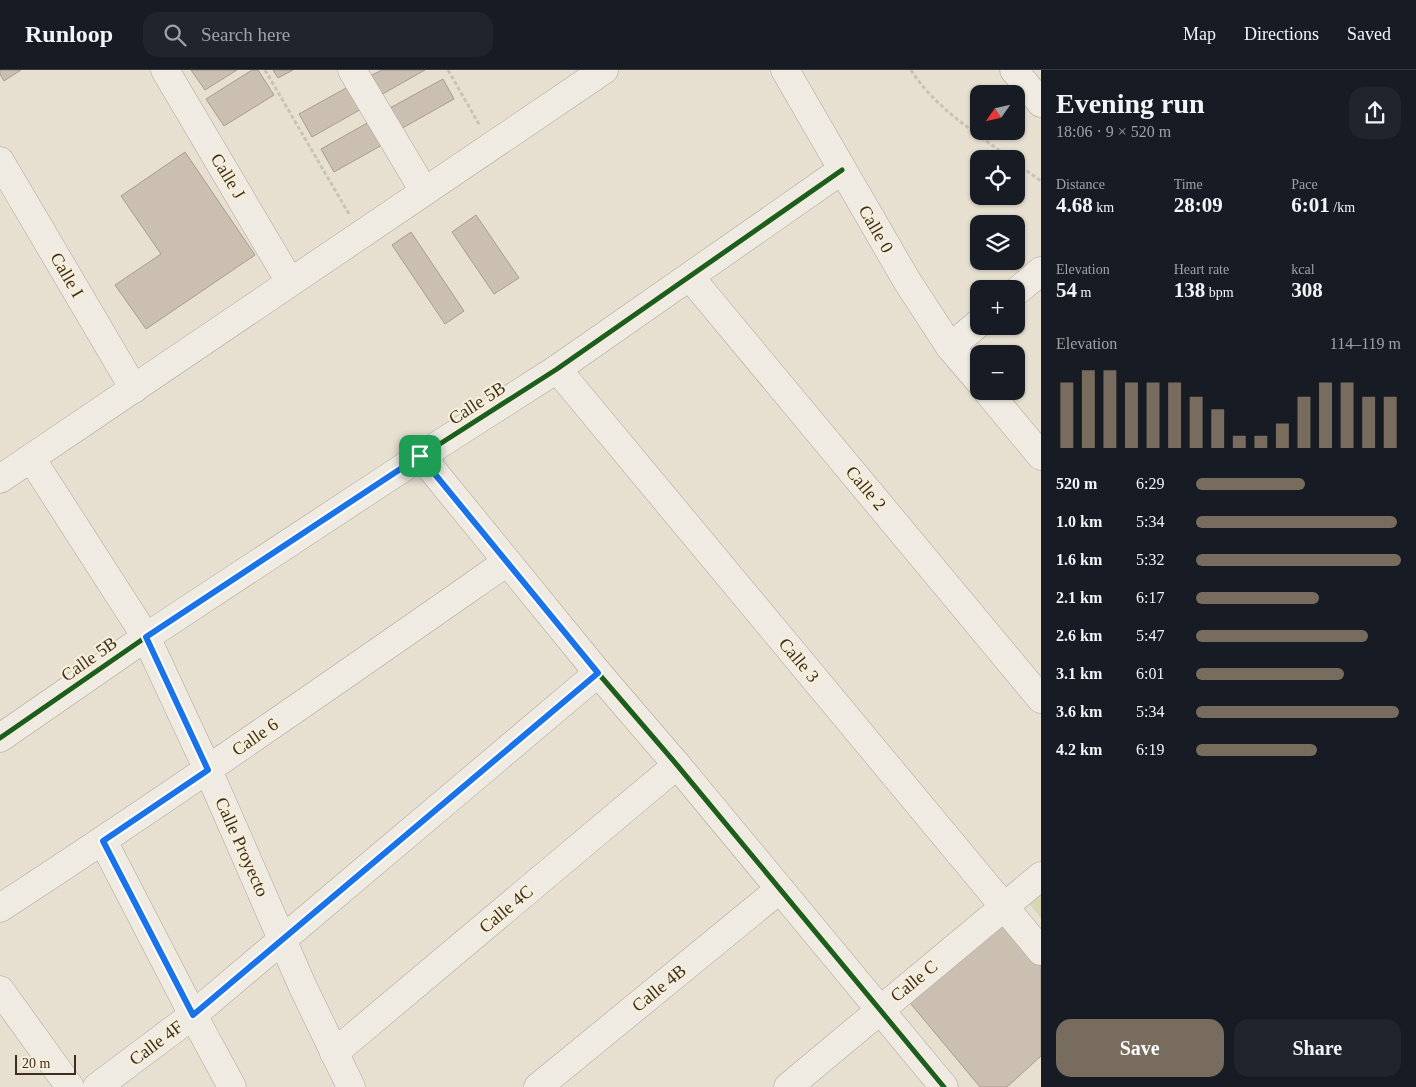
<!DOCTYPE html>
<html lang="en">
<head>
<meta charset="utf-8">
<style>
	body { margin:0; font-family:"Times New Roman",serif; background:#20242c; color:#f1f3f6; height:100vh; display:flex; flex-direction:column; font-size:19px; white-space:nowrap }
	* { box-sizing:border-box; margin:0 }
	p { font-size:16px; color:#9ea1a6 }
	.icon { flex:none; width:28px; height:28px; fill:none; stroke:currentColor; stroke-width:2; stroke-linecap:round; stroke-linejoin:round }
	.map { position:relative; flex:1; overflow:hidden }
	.details { display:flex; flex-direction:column; background:#171b24; width:375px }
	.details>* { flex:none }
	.needle { width:32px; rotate:236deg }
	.fabs { position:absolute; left:970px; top:15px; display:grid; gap:10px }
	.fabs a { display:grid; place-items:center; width:55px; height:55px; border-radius:10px; background:#171b24; box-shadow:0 1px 4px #0004; font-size:25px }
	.scale { position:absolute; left:15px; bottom:12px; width:61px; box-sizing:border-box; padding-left:5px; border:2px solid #3d2e20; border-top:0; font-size:14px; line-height:18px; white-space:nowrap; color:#3d2e20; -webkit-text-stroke:4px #f7eed8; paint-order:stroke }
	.pin { position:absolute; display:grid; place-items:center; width:42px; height:42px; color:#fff; margin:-21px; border-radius:10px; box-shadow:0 2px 8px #0006 }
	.round { display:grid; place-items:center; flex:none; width:52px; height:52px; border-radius:15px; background:#20242c }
	.overview { display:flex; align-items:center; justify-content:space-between; height:85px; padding:0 15px }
	h1 { font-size:28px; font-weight:700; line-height:38px }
	.metrics { display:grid; grid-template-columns:repeat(3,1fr); gap:8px; height:85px; padding:5px 15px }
	.metrics div { display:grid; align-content:center }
	.metrics b { font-size:21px; font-weight:700 }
	.metrics small { font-size:14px; font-weight:400 }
	.metrics p { font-size:14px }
	.chart { height:140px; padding:10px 15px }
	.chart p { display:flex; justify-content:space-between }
	.chart svg { width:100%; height:90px; margin-top:5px; stroke:#786c5e; stroke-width:6 }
	.primary-button { display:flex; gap:10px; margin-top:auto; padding:10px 15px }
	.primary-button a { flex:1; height:58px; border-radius:15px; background:#786c5e; color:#fff; font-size:20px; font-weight:700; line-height:58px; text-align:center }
	.primary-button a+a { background:#20242c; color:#f1f3f6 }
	ul { padding:0 15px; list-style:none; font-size:16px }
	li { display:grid; grid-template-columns:80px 60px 1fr; align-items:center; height:38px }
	li i { height:12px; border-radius:6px; background:#786c5e }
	header { display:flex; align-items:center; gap:30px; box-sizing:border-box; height:70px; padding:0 25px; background:#171b24; border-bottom:1px solid #363941 }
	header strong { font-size:24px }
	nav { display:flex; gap:28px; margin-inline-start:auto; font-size:18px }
	.search { width:350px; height:45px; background:#20242c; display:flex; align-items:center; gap:12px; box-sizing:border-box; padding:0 18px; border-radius:15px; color:#9ea1a6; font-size:19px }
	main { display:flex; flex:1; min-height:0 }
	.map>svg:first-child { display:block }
</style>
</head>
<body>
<header>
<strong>Runloop</strong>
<div class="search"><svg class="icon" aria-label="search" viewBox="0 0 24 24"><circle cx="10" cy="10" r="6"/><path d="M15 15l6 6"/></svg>Search here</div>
<nav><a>Map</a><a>Directions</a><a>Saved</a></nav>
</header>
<main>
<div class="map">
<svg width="1041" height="1017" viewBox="0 0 1041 1017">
	<rect width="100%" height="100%" fill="#e7e0d1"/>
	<!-- green -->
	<polygon fill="#d6d7b3" points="1041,810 1041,848 1023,826"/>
	<!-- building -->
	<g fill="#cbbfb2" stroke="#a89c90">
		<polygon points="0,0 21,0 4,11 0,4"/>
		<polygon points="191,0 237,0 205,20"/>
		<polygon points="252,0 258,0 274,25 224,56 206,29"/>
		<polygon points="273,0 293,0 278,8"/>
		<polygon points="382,0 425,0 379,26 368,7"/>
		<polygon points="443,9 454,29 399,60 388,39"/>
		<polygon points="357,12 370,34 312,67 299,44"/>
		<polygon points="378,47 391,70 334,102 321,79"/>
		<polygon points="185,82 255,185 146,259 115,215 161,184 121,126"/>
		<polygon points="476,145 519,208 494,224 452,162"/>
		<polygon points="411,162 464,241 445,254 392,175"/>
		<polygon points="1003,845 1041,890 1041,986 1007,1017 980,1017 906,928"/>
	</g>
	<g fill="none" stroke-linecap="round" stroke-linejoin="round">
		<!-- minor casing -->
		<g stroke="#ada599" stroke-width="29">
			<g id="minor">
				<polyline points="165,0 290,212"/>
				<polyline points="352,0 424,121"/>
				<polyline points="785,0 907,211 950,277 979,311"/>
				<polyline points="1014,0 1041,33"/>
				<polyline points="0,91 134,319"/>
				<polyline points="690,207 1041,629"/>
				<polyline points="1016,222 1041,201"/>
				<polyline points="950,277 979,253"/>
				<polyline points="557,299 1041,881"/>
				<polyline points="987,321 1041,386"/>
				<polyline points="421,386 598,603 677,695 944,1017"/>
				<polyline points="31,388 146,567 208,700 302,915 351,1017"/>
				<polyline points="0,409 604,0"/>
				<polyline points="0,668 146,567 421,386 557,299 842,100"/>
				<polyline points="103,771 193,945 232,1017"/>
				<path d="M0,838C172,726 339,609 507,492"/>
				<polyline points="0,920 70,1017"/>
				<polyline points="334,983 677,695"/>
				<polyline points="97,1017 193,945 598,603"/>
				<polyline points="538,1017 780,819"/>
				<polyline points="788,1017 1041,806"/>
			</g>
		</g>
		<!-- path -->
		<g stroke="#c8c2b9" stroke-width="3" stroke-dasharray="4 2.5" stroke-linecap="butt">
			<polyline points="265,0 349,144"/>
			<polyline points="448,0 480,56"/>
			<path d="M911,0C935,38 975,62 1011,89"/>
			<polyline points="1016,93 1041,111"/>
		</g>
		<!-- minor -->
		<use href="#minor" stroke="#efebe3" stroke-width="28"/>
		<!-- cycleway casing -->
		<g stroke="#f7eed8" stroke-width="8">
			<g id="cycleway">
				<polyline points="421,386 598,603 677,695 944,1017"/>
				<polyline points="0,668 146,567 421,386 557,299 842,100"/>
			</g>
		</g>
		<!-- cycleway -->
		<use href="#cycleway" stroke="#1b5e20" stroke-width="5"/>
	</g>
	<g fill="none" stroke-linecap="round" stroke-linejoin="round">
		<!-- route casing -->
		<g stroke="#fff" stroke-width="10">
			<polygon id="route" points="420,386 598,603 193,945 103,771 208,700 146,567"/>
		</g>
		<!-- route -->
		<use href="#route" stroke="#1a73e8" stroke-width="6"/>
	</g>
	<g text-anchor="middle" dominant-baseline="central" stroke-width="4.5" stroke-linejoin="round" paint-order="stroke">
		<!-- street labels -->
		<g font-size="18" fill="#3d2e20" stroke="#f7eed8">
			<text transform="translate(228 106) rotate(59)">Calle J</text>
			<text transform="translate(876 159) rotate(60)">Calle 0</text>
			<text transform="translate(67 205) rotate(60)">Calle I</text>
			<text transform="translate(477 333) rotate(-33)">Calle 5B</text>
			<text transform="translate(866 418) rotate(50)">Calle 2</text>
			<text transform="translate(89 589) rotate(-35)">Calle 5B</text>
			<text transform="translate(799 590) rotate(50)">Calle 3</text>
			<text transform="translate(255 667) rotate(-35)">Calle 6</text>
			<text transform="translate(242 777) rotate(66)">Calle Proyecto</text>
			<text transform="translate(506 839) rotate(-40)">Calle 4C</text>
			<text transform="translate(914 911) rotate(-39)">Calle C</text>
			<text transform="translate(659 918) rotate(-39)">Calle 4B</text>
			<text transform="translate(156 973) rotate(-37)">Calle 4F</text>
		</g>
	</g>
</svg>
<div class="fabs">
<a><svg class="needle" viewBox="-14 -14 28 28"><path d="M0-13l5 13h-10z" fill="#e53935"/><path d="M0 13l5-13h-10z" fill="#9ea1a6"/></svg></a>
<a><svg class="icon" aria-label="locate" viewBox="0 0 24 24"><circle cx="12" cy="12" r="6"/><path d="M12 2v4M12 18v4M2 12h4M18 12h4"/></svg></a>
<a><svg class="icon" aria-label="layers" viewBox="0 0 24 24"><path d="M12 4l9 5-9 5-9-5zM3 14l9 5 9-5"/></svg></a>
<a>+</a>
<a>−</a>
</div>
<div class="scale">20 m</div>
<div class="pin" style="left:420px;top:386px;background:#1e9e55"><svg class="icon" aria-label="arrive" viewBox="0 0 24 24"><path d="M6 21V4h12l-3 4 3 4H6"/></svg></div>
</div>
<section class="details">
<div class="overview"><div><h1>Evening run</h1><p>18:06 · 9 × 520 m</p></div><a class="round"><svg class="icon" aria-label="share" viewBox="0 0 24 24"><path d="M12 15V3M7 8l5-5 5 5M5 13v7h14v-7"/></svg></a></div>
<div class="metrics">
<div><p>Distance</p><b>4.68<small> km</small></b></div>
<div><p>Time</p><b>28:09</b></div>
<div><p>Pace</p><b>6:01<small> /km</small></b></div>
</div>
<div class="metrics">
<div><p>Elevation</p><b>54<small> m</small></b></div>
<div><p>Heart rate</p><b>138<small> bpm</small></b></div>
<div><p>kcal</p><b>308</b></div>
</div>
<div class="chart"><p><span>Elevation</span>114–119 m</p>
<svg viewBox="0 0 160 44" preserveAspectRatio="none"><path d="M5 44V12M15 44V6M25 44V6M35 44V12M45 44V12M55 44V12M65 44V19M75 44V25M85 44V38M95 44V38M105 44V32M115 44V19M125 44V12M135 44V12M145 44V19M155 44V19"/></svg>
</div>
<ul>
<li><b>520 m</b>6:29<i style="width:53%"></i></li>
<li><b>1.0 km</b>5:34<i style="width:98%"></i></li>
<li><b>1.6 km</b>5:32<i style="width:100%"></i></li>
<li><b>2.1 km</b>6:17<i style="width:60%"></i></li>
<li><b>2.6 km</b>5:47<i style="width:84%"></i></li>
<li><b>3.1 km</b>6:01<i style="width:72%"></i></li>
<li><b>3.6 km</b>5:34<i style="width:99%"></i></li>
<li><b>4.2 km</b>6:19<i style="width:59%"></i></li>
</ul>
<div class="primary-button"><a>Save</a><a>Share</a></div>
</section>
</main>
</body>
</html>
